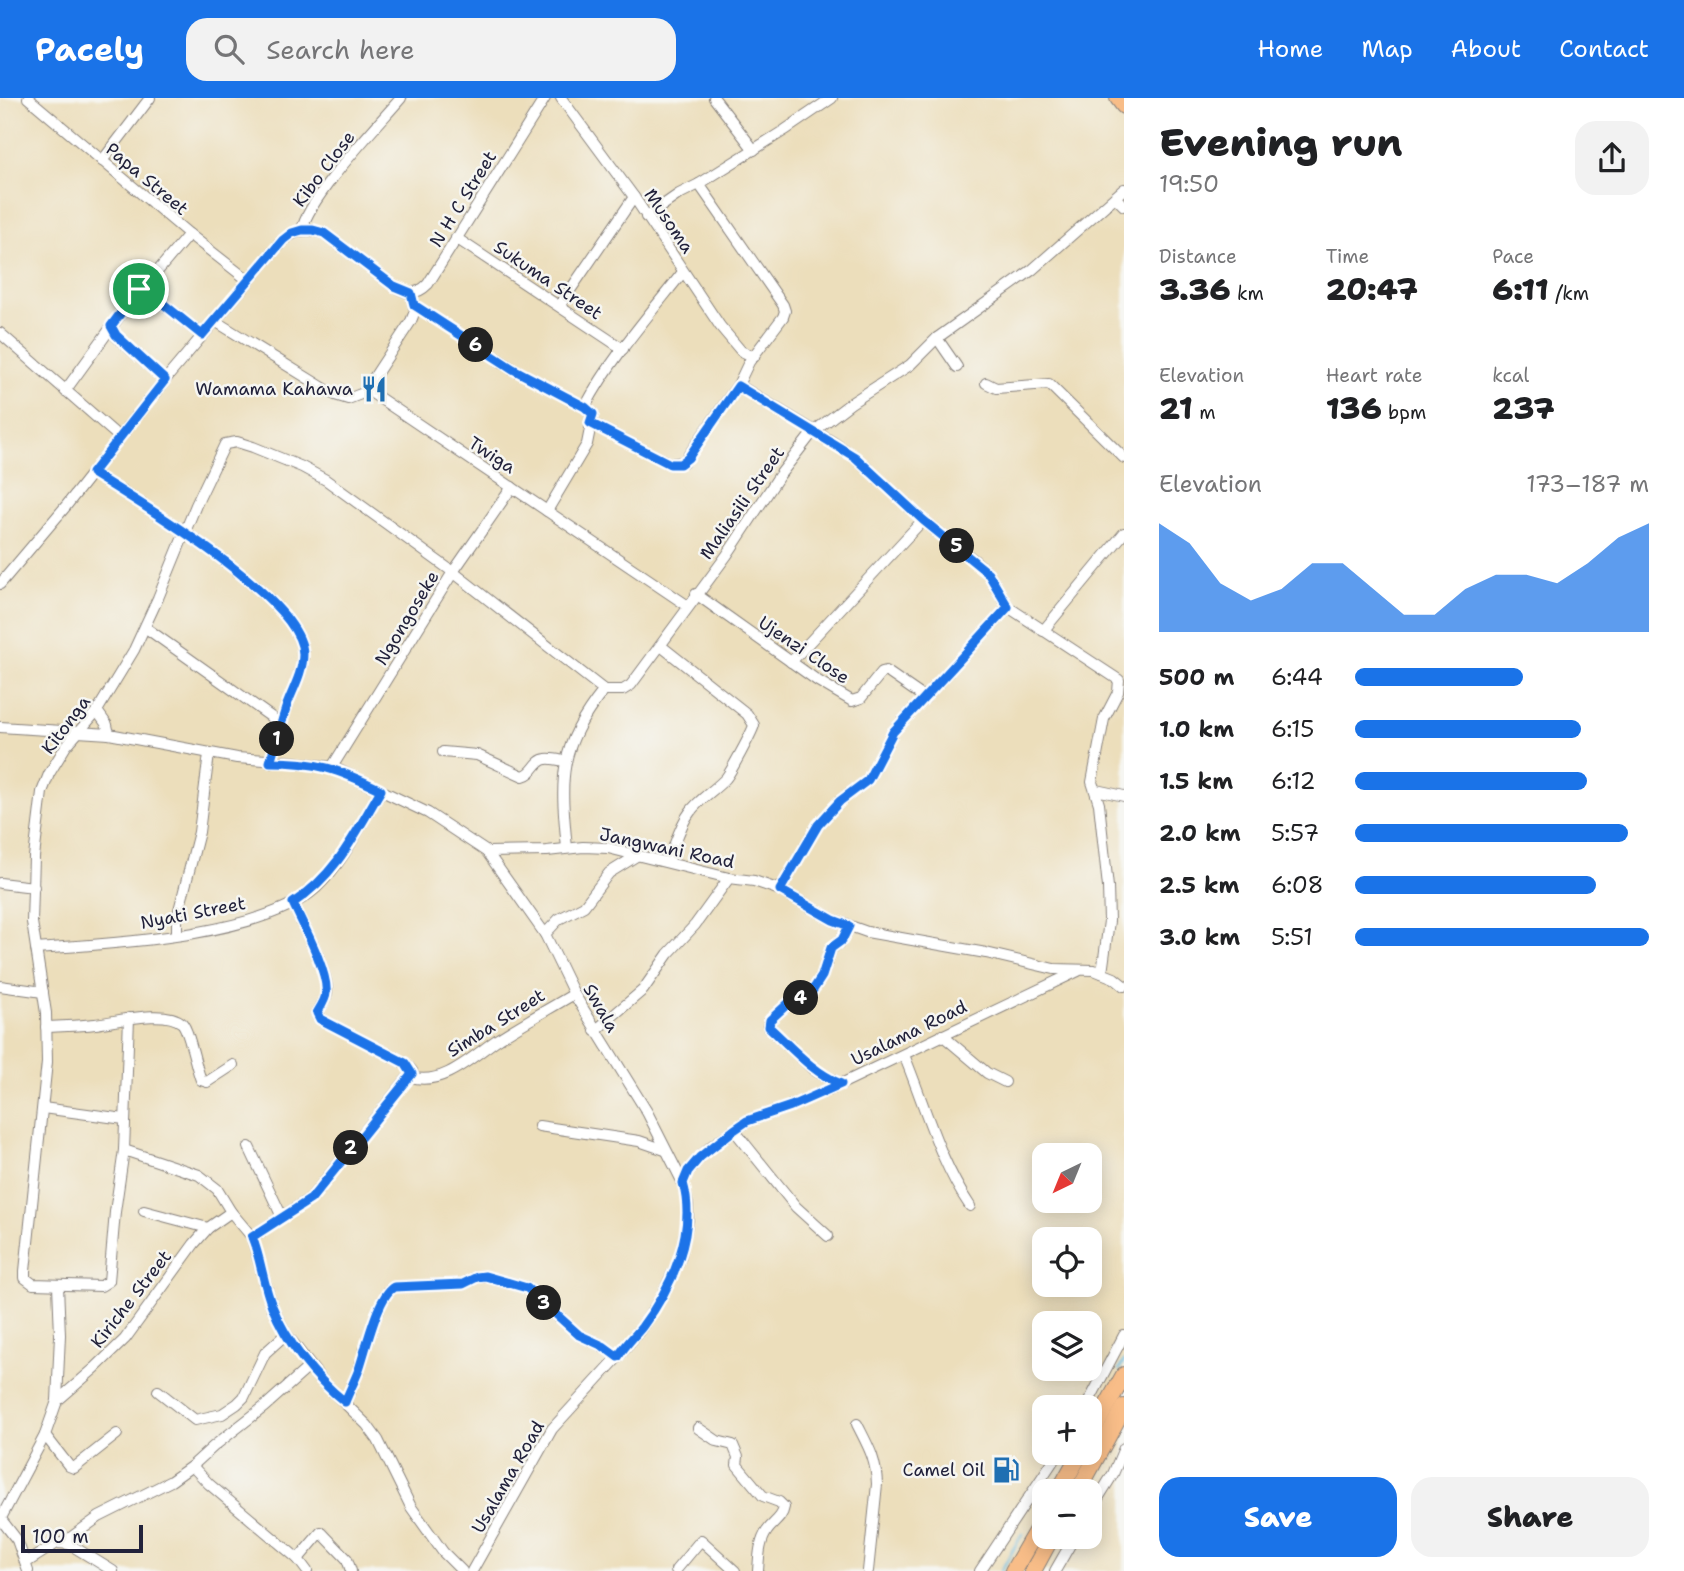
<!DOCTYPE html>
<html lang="en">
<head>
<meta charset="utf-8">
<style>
	body { margin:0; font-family:"Shantell Sans",sans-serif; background:#f2f2f2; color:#202124; height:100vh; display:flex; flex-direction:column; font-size:26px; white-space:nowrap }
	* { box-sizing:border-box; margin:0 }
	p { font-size:23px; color:#757577 }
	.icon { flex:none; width:38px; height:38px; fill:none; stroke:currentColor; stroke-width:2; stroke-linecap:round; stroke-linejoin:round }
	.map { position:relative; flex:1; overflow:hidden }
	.details { display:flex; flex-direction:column; background:#fff; width:560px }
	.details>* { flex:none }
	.needle { width:46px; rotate:223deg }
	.fabs { position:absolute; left:1032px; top:1045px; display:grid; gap:14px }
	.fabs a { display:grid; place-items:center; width:70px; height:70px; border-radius:14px; background:#fff; box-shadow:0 4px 18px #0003; font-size:35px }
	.scale { position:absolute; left:21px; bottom:18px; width:122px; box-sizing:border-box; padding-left:7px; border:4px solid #22223b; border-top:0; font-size:19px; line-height:24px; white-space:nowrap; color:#22223b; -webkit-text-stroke:5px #f6f6f2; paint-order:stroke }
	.pin { position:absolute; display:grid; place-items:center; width:60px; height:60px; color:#fff; margin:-30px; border:4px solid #fff; border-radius:50%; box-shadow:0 2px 7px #0007 }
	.km { position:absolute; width:35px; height:35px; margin:-18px; border-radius:50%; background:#222; color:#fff; font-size:19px; line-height:35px; text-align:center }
	.round { display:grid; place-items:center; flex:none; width:74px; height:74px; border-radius:21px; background:#f2f2f2 }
	.summary { display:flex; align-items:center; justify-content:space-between; height:119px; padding:0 35px }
	h1 { font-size:38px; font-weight:800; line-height:52px }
	.stats { display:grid; grid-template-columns:repeat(3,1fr); gap:10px; height:119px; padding:7px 35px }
	.stats div { display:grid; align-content:center }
	.stats b { font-size:30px; font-weight:800 }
	.stats small { font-size:19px; font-weight:400 }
	.stats p { font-size:19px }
	.chart { height:196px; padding:14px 35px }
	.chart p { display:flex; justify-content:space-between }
	.chart svg { width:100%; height:126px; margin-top:7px; fill:#1a73e8; opacity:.7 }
	.button { display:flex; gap:14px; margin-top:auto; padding:14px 35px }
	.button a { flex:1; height:80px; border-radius:21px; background:#1a73e8; color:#fff; font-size:28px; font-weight:800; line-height:80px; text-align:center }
	.button a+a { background:#f2f2f2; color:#202124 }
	ul { padding:0 35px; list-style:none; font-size:23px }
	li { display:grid; grid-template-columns:112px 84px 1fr; align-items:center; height:52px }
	li i { height:18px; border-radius:9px; background:#1a73e8 }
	header { display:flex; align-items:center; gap:42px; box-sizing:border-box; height:98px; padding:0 35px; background:#1a73e8; color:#fff }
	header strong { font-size:33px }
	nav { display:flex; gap:38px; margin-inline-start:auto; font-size:24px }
	.search { width:490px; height:63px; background:#f2f2f2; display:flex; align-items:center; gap:18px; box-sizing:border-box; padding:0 24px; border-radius:21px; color:#757577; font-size:26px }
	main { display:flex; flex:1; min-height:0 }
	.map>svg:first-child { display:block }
</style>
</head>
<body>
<header>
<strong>Pacely</strong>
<div class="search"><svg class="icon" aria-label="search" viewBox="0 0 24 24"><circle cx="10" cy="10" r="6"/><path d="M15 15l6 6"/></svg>Search here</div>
<nav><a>Home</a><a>Map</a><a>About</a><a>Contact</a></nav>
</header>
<main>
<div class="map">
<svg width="1124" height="1473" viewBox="0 0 1124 1473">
	<rect width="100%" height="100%" fill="#f6f6f2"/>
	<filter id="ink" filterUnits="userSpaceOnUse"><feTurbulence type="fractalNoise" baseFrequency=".0143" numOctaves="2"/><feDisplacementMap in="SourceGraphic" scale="14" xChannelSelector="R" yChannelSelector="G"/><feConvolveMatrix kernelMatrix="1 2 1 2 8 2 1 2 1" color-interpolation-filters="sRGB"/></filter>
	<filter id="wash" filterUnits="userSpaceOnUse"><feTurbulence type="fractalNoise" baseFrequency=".00686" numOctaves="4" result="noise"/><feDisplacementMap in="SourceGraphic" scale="28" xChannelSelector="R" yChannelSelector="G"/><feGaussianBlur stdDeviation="1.57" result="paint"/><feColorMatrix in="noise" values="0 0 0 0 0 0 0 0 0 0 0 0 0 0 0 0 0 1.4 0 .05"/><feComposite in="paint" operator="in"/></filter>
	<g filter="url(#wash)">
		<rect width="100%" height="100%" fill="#ecdebb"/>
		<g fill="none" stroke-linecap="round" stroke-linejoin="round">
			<!-- stream -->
			<g stroke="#6abfe6" stroke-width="2.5">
				<polyline points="1119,1272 1124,1263"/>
				<polyline points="1001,1473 1022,1436"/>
			</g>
		</g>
	</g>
	<g filter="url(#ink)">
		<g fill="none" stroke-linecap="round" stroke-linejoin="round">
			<!-- minor casing -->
			<g stroke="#87807b" stroke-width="12">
				<g id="minor">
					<polyline points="28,0 189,136 249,183"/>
					<polyline points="561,0 634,99 720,228 741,253 754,259"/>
					<polyline points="714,0 754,52"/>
					<polyline points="102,63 150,0"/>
					<polyline points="1115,99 1124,108"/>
					<polyline points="646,119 679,96 699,86 785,32 832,0"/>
					<path d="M302,132C308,100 377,28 401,0"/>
					<polyline points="456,140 623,251"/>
					<polyline points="139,191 151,196 202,237"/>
					<polyline points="411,195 415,213 411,223 371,284 372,295 688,508"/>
					<polyline points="414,207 513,271 585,309 593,316 587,346 547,413"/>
					<polyline points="560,207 634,99"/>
					<polyline points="215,223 335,297 348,301 371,292"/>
					<polyline points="111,228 116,238 165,282"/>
					<polyline points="0,235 119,339"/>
					<polyline points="937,240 957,269"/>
					<polyline points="986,285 996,290 1049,286 1124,360"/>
					<polyline points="738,287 834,345 855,359 923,422 974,462 988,475 1008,509 1119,582 1118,594 1104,621 1092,684 1099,706 1108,789 1109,823 1102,875"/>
					<polyline points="65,293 139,191 146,187 189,136"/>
					<path d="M585,309C611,260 649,217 683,174"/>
					<polyline points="591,325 670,366 684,364 738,287 749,264 783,219 785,213 783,207 699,86"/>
					<path d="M92,375C138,404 303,501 303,556C303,574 293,591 287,607C280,626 276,645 270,664"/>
					<path d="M0,486L66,408L165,282L283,142C296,132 308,130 324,135L394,188C407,196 416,198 428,186L545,0"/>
					<polyline points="696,496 818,583 852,603 861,600 882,574 886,573 925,600"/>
					<polyline points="146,530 281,626"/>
					<polyline points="1043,533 1124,435"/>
					<path d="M661,548L747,616L754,627C753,633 730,675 726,680C715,692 699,701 690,714C679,728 675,748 668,764"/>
					<polyline points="791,564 923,422"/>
					<polyline points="97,613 107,627 109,636"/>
					<polyline points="0,629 109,636 237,660 294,664 332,669 428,715 487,754 547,753 583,749 608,750 729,780 754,783 780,792 833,822 867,834 986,855 1054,871 1094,872 1114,880 1124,888"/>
					<path d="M443,654L477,657L523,678C534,676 535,662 546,661C551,660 559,662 564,663"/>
					<polyline points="332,669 453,474 512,389"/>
					<polyline points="1096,692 1124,698"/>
					<path d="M567,750C560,679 558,650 604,592H623L631,587L727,457L779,378L813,334L851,305L910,267L937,240L1032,172L1124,91"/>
					<polyline points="487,754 545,836 574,896 647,1014 683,1085"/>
					<polyline points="0,785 34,789"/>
					<polyline points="780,792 818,727 840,703 868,682 893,634 1008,509"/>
					<path d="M293,805C302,825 329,875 327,895C326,901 320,910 317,915L320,921L405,965L412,973L411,979"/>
					<polyline points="545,836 559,821 584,808 609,775 638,757"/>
					<polyline points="177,837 177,820 199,734 209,656"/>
					<path d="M36,851C108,846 261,839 316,790C344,764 361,725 381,692"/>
					<polyline points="0,888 43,894"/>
					<polyline points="129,920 124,1052 115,1114 109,1183 101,1188 33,1186 25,1180 25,1173 47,964 46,915 32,824 34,759 42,694 49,676 66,648 97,613 134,552 158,500 196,407 225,346 237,344 253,349 302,369 326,382 453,474 604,592"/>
					<path d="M46,929C62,928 79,928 95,926C115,924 165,910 182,925C189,932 196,970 201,982L207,984L233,967"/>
					<polyline points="595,933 643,892 668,856 695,827 729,780"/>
					<polyline points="942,937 987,975 1005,984"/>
					<path d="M904,957C925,1008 939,1062 970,1108"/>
					<polyline points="841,986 814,972 769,929 770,922 793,901 806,899 811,895 822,878 831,851 842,842 849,828"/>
					<polyline points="43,1010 124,1021"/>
					<polyline points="539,1028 639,1043 665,1052"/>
					<polyline points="734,1032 796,1109 828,1138"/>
					<polyline points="249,1049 282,1119"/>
					<polyline points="124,1052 199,1077 217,1091 231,1114 252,1139 272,1209 286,1236 323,1284 367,1327 378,1342 411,1409 443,1454 462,1473"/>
					<polyline points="144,1113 208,1130"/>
					<path d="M252,1139L311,1100L407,981L411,979C443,989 474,957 498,941C523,925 549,911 574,896"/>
					<polyline points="158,1293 195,1322 222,1316 237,1306 244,1299 265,1255 286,1236"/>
					<polyline points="57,1303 60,1237 58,1187"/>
					<path d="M345,1305C349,1294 354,1284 358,1274C365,1256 377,1198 394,1189L463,1186L477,1179L485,1178L527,1190L579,1237L603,1248L618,1259"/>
					<polyline points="1086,1309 1124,1237"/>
					<path d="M857,1326C868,1348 876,1360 877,1386L868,1473"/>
					<path d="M698,1330L717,1343L733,1347L738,1359L737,1367L763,1398L779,1404L784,1409C782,1421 773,1424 767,1433C759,1444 759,1460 758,1473"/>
					<polyline points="45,1337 69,1368 74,1370 117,1336"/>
					<polyline points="192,1368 209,1386 298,1461 307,1473"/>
					<polyline points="1090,1413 1113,1376 1124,1350"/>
					<polyline points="0,1420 17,1442 28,1473"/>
					<polyline points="1,1420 45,1337 57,1303 95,1270 125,1241 194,1146 208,1130 231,1114"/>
					<polyline points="298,1461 321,1434 347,1461 351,1473"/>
					<polyline points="27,1464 57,1445 69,1446"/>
					<polyline points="676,1472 701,1442 735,1473"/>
					<polyline points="113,1473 69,1446 70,1440 99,1419 171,1383 192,1368 214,1348 264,1309 310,1268"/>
					<polyline points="472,1473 552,1331 618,1259 642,1229 661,1200 680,1160 688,1122 688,1107 683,1085 688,1073 700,1059 712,1048 747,1023 791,1008 841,986 1078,873"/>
					<polyline points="980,1473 1059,1354"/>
					<polyline points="1055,1473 1075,1438"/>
				</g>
			</g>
			<!-- primary casing -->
			<g stroke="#87807b" stroke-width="18">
				<polyline id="primary" points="1118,0 1124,8"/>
			</g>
			<!-- trunk casing -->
			<g stroke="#87807b" stroke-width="18">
				<g id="trunk">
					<polyline points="1090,1338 1124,1277"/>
					<polyline points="1059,1393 1081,1354"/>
					<polyline points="1078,1393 1124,1309"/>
					<polyline points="1013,1473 1045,1418"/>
					<polyline points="1033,1473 1052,1438"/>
				</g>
			</g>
			<!-- minor -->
			<use href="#minor" stroke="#fff" stroke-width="10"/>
			<!-- primary -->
			<use href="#primary" stroke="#f8bd88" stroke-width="16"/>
			<!-- trunk -->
			<use href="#trunk" stroke="#f8bd88" stroke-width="16"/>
		</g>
	</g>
	<g fill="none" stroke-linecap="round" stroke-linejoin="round" filter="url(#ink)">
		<!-- route casing -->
		<g stroke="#fff" stroke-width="14">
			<path id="route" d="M302,132H313L324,135L394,188L411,195L414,207L513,271L585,309L593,316L590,325L670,366H680L688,360L738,288L855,359L923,422L988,475L1008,509L893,634L868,682L840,703L818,727L780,792L833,822L849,828L842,842L831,850L822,878L811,895L806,899L793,901L770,922L769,929C792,950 812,974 841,986L791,1008L747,1023L734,1032L700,1059L688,1073L683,1085C697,1134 672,1189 642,1229C634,1239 625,1247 618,1259L603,1248L579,1237L527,1190L485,1178L477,1179L463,1186L394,1189C377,1198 365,1256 358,1274C354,1284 349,1294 345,1304C315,1280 286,1244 272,1208C263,1186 261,1161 252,1139L311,1101L412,976L405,965L320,921L317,915C320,910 326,901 326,895C329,875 302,825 293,805C337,776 355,736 381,692C338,671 318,664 270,664C276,645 281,625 287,607C293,591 303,574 303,556C303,501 138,404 92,375L165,282L116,237L111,228L139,191L151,196L202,237L283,142L292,135Z"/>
		</g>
		<!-- route -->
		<use href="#route" stroke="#1a73e8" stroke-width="9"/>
	</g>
	<!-- icons -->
	<defs>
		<g id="restaurant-bare" transform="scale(2.1)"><path d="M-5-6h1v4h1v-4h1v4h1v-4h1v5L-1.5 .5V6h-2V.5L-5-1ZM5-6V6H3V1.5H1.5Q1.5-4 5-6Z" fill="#1f6fb2" stroke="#f6f6f2" stroke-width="2.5" paint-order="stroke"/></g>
		<g id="fuel-bare" transform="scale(2.1)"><path d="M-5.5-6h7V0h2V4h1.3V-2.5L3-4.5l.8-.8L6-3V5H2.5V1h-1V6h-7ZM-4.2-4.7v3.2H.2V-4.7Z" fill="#1f6fb2" stroke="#f6f6f2" stroke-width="2.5" paint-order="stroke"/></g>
	</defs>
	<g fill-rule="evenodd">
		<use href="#restaurant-bare" x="374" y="291"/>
		<use href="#fuel-bare" x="1006" y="1372"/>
	</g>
	<g text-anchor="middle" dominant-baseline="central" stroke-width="5" stroke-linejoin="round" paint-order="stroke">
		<!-- street labels -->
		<g font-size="18" fill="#22223b" stroke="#f6f6f2">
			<text transform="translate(324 71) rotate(-53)">Kibo Close</text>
			<text transform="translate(147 81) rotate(40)">Papa Street</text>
			<text transform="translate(463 101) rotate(-58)">N H C Street</text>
			<text transform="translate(669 123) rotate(56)">Musoma</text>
			<text transform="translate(548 182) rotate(34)">Sukuma Street</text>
			<text transform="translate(492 357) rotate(33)">Twiga</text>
			<text transform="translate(742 405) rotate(-55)">Maliasili Street</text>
			<text transform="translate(407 520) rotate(-59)">Ngongoseke</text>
			<text transform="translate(804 552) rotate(34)">Ujenzi Close</text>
			<text transform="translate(66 627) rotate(-53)">Kitonga</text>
			<text transform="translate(667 750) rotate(12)">Jangwani Road</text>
			<text transform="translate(193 815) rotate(-11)">Nyati Street</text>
			<text transform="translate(601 910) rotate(60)">Swala</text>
			<text transform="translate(496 925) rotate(-32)">Simba Street</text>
			<text transform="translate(909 935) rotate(-26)">Usalama Road</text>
			<text transform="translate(131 1201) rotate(-52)">Kiriche Street</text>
			<text transform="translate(508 1379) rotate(-60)">Usalama Road</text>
		</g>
		<!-- poi labels -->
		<g font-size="18" fill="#22223b" stroke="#f6f6f2" text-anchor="end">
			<text x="353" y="291">Wamama Kahawa</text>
			<text x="985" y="1372">Camel Oil</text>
		</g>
	</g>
</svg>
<div class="fabs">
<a><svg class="needle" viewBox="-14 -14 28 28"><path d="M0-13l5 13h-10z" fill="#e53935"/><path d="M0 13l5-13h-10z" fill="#757577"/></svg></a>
<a><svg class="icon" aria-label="locate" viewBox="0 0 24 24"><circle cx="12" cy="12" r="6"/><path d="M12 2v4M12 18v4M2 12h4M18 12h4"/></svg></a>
<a><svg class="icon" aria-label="layers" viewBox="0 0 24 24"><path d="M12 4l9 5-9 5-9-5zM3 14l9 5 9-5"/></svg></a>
<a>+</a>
<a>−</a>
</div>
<div class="scale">100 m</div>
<div class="pin" style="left:139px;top:191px;background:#1e9e55"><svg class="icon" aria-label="arrive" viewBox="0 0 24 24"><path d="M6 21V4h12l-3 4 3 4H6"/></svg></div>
<b class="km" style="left:277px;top:641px">1</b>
<b class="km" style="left:351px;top:1050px">2</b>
<b class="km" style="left:544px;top:1205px">3</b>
<b class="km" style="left:801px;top:900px">4</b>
<b class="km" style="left:957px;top:448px">5</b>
<b class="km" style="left:476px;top:247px">6</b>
</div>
<section class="details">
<div class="summary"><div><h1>Evening run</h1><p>19:50</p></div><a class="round"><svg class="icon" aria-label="share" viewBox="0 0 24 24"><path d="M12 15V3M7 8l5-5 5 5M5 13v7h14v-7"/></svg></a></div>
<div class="stats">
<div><p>Distance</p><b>3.36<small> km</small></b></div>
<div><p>Time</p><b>20:47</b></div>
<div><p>Pace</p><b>6:11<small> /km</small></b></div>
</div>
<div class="stats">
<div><p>Elevation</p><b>21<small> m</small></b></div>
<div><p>Heart rate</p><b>136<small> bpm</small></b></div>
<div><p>kcal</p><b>237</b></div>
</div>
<div class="chart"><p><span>Elevation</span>173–187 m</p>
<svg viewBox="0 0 160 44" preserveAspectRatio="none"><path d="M0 44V6L10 13L20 27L30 33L40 29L50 20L60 20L70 29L80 38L90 38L100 29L110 24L120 24L130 27L140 20L150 11L160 6V44z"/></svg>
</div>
<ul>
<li><b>500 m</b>6:44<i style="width:57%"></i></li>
<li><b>1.0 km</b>6:15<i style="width:77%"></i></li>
<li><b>1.5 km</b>6:12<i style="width:79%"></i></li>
<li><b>2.0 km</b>5:57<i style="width:93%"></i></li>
<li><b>2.5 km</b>6:08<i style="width:82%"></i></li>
<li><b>3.0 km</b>5:51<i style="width:100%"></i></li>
</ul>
<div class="button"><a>Save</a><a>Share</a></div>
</section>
</main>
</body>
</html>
